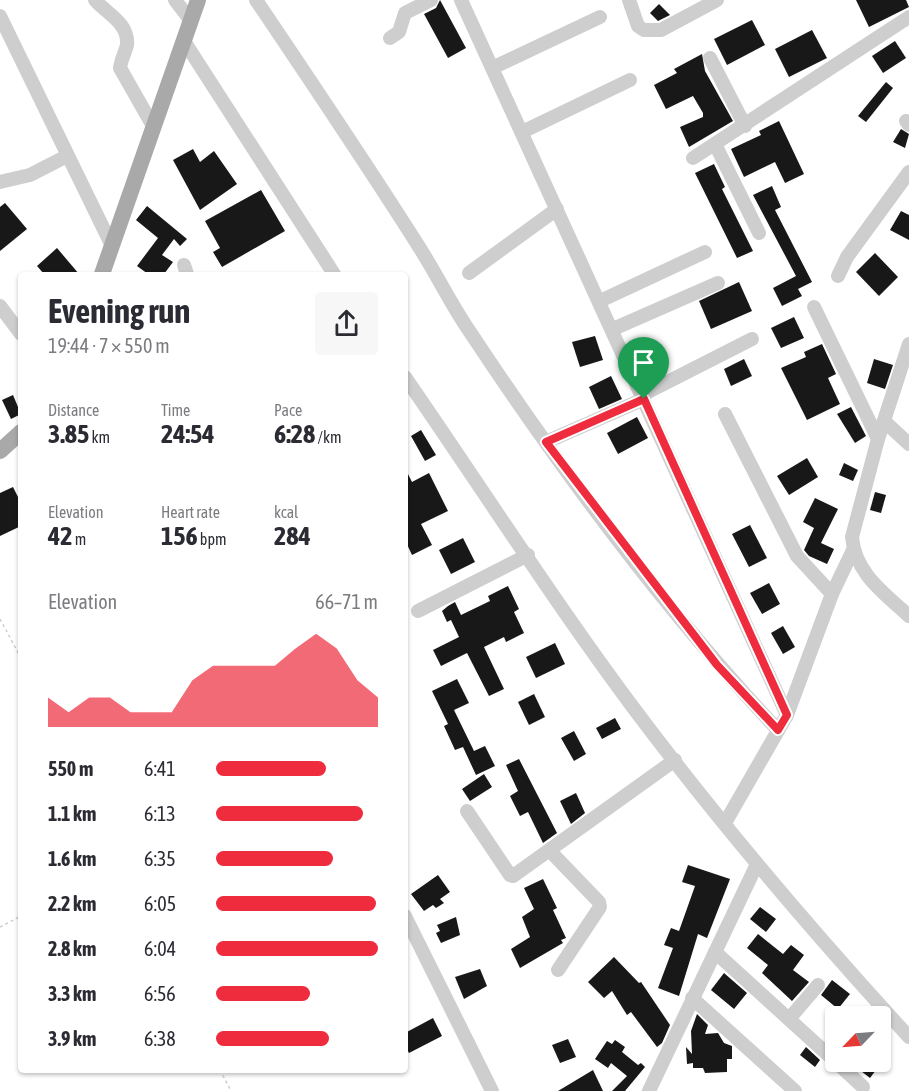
<!DOCTYPE html>
<html lang="en">
<head>
<meta charset="utf-8">
<style>
	body { margin:0; font-family:"Asap Condensed",sans-serif; background:#f7f7f7; color:#2b2b33; height:100vh; display:flex; flex-direction:column; font-size:22px; white-space:nowrap }
	* { box-sizing:border-box; margin:0 }
	p { font-size:20px; color:#7c7c81 }
	.icon { flex:none; width:33px; height:33px; fill:none; stroke:currentColor; stroke-width:2; stroke-linecap:round; stroke-linejoin:round }
	.map { position:relative; flex:1; overflow:hidden }
	.details { position:absolute; left:18px; top:272px; width:390px; height:801px; display:flex; flex-direction:column; background:#fff; border-radius:6px; box-shadow:0 2px 4px #0004 }
	.details>* { flex:none }
	.needle { width:39px; rotate:245deg }
	.buttons { position:absolute; left:825px; top:1006px; display:grid; gap:12px }
	.buttons a { display:grid; place-items:center; width:66px; height:66px; border-radius:6px; background:#fff; box-shadow:0 2px 4px #0004; font-size:30px }
	.pin { position:absolute; display:grid; place-items:center; width:51px; height:51px; color:#fff; margin:-62px -26px; border-radius:50% 50% 50% 0; rotate:-45deg; box-shadow:0 0 6px #0007 }
	.pin .icon { rotate:45deg }
	.round { display:grid; place-items:center; flex:none; width:63px; height:63px; border-radius:6px; background:#f7f7f7 }
	.overview { display:flex; align-items:center; justify-content:space-between; height:102px; padding:0 30px }
	h1 { font-size:33px; font-weight:700; line-height:45px }
	.stats { display:grid; grid-template-columns:repeat(3,1fr); gap:9px; height:102px; padding:6px 30px }
	.stats div { display:grid; align-content:center }
	.stats b { font-size:26px; font-weight:700 }
	.stats small { font-size:16px; font-weight:400 }
	.stats p { font-size:16px }
	.chart { height:168px; padding:12px 30px }
	.chart p { display:flex; justify-content:space-between }
	.chart svg { width:100%; height:108px; margin-top:6px; fill:#ef2c3e; opacity:.7 }
	ul { padding:0 30px; list-style:none; font-size:20px }
	li { display:grid; grid-template-columns:96px 72px 1fr; align-items:center; height:45px }
	li i { height:15px; border-radius:8px; background:#ef2c3e }
	.map>svg:first-child { display:block }
</style>
</head>
<body>
<div class="map">
<svg width="909" height="1091" viewBox="0 0 909 1091">
	<rect width="100%" height="100%" fill="#fff"/>
	<!-- building -->
	<g fill="#181818">
		<polygon points="440,0 466,48 448,58 424,14 436,8"/>
		<polygon points="856,0 906,0 909,7 869,27"/>
		<polygon points="659,4 670,15 658,21 650,13"/>
		<polygon points="752,20 765,45 727,65 714,39"/>
		<polygon points="812,30 827,58 789,77 775,49"/>
		<polygon points="895,41 906,58 883,73 872,56"/>
		<polygon points="702,54 705,71 733,121 689,147 680,127 703,117 703,113 693,96 666,109 654,85 677,73 674,69"/>
		<polygon points="886,82 893,88 866,122 858,116"/>
		<polygon points="779,121 804,174 785,183 775,162 744,177 731,149 761,135 759,131"/>
		<polygon points="901,129 909,134 905,148 893,142"/>
		<polygon points="193,149 200,162 214,151 237,184 200,210 173,160"/>
		<polygon points="714,164 725,187 722,189 753,251 737,258 695,173"/>
		<polygon points="772,186 781,207 775,210 812,282 798,289 802,296 782,306 773,288 796,276 753,195"/>
		<polygon points="261,190 285,231 222,267 213,252 220,248 205,221"/>
		<polygon points="5,203 27,229 0,251 0,207"/>
		<polygon points="147,206 187,239 180,246 174,239 162,255 173,262 164,274 148,274 137,266 158,238 136,220"/>
		<polygon points="901,211 909,215 909,240 890,230"/>
		<polygon points="57,248 79,274 44,274 37,266"/>
		<polygon points="875,253 898,277 879,296 856,272"/>
		<polygon points="739,282 752,311 711,329 699,301"/>
		<polygon points="794,317 804,338 781,348 771,328"/>
		<polygon points="595,336 603,360 580,367 572,342"/>
		<polygon points="822,344 836,374 828,378 840,404 807,420 781,368 806,357 804,352"/>
		<polygon points="744,359 752,376 731,386 724,369"/>
		<polygon points="874,359 893,365 885,389 867,383"/>
		<polygon points="611,376 622,399 599,409 589,387"/>
		<polygon points="13,395 21,414 11,419 2,400"/>
		<polygon points="851,407 866,436 855,443 837,414"/>
		<polygon points="637,417 648,438 618,454 607,433"/>
		<polygon points="421,430 436,455 425,461 411,436"/>
		<polygon points="807,458 818,477 789,495 777,476"/>
		<polygon points="844,463 858,470 853,481 839,475"/>
		<polygon points="405,468 412,482 429,473 448,511 421,524 432,545 412,555 405,540"/>
		<polygon points="13,487 21,503 21,526 0,536 0,493"/>
		<polygon points="875,492 886,495 881,513 870,510"/>
		<polygon points="815,498 838,509 821,543 834,549 827,564 809,556 804,550 814,528 803,522"/>
		<polygon points="750,525 767,558 749,567 732,534"/>
		<polygon points="463,538 475,562 451,574 439,550"/>
		<polygon points="769,583 780,604 762,614 750,593"/>
		<polygon points="508,586 519,609 514,612 524,633 506,642 504,637 484,647 504,689 489,696 467,653 441,666 433,650 459,637 451,620 447,622 442,611 448,606 455,602 461,615 490,601 488,596"/>
		<polygon points="783,626 795,647 783,654 771,633"/>
		<polygon points="555,643 565,664 536,678 526,657"/>
		<polygon points="457,679 469,703 454,710 474,751 485,746 495,766 476,775 463,747 455,750 444,726 448,724 432,691"/>
		<polygon points="534,694 545,717 529,725 518,702"/>
		<polygon points="615,718 621,729 602,739 596,728"/>
		<polygon points="574,731 586,754 574,761 561,738"/>
		<polygon points="519,759 557,833 543,843 528,812 520,816 510,796 518,791 506,765"/>
		<polygon points="484,774 492,787 470,801 462,789"/>
		<polygon points="576,793 585,813 571,824 560,801"/>
		<polygon points="688,865 730,879 707,938 698,934 679,996 658,988 673,948 664,945 671,928 679,931 695,886 682,882"/>
		<polygon points="438,875 450,892 440,899 444,903 436,908 433,905 424,911 411,894"/>
		<polygon points="543,879 557,908 553,910 566,938 561,940 563,943 520,968 511,949 530,937 522,917 534,909 524,888"/>
		<polygon points="760,907 776,919 766,932 750,919"/>
		<polygon points="456,917 460,935 441,943 436,933 440,931 437,925"/>
		<polygon points="758,934 783,954 791,945 804,955 793,970 809,982 792,1001 762,973 768,965 747,948"/>
		<polygon points="614,957 639,983 641,982 670,1025 662,1043 657,1047 631,1012 627,1015 612,991 604,998 588,982"/>
		<polygon points="480,969 487,986 464,999 455,977"/>
		<polygon points="724,973 747,993 734,1009 711,990"/>
		<polygon points="832,980 850,994 838,1009 821,995"/>
		<polygon points="697,1014 708,1025 705,1034 718,1033 724,1043 732,1046 732,1059 727,1059 727,1072 705,1073 703,1068 693,1068 693,1063 687,1064 686,1047 692,1054 691,1031"/>
		<polygon points="433,1018 442,1036 409,1053 405,1046 405,1033"/>
		<polygon points="568,1039 576,1057 560,1063 552,1045"/>
		<polygon points="615,1040 625,1047 622,1052 638,1065 641,1063 645,1067 625,1091 612,1091 627,1076 611,1063 608,1068 595,1059 607,1041 612,1044"/>
		<polygon points="806,1047 820,1060 815,1067 800,1055"/>
		<polygon points="868,1062 875,1062 879,1066 870,1078 861,1071"/>
		<polygon points="593,1070 603,1091 558,1091"/>
	</g>
	<g fill="none" stroke-linecap="round" stroke-linejoin="round">
		<!-- path -->
		<g stroke="#cecece" stroke-width="1.5" stroke-dasharray="3 3" stroke-linecap="butt">
			<polyline points="0,619 21,658"/>
			<polyline points="0,927 21,916"/>
			<polyline points="220,1070 231,1091"/>
		</g>
		<!-- minor -->
		<g stroke="#cecece" stroke-width="14">
			<path d="M95,0C107,14 129,23 127,45C125,53 121,60 120,68L153,126"/>
			<polyline points="175,0 191,21"/>
			<path d="M256,0C312,83 368,166 421,250C438,277 452,306 470,332C562,471 663,608 778,730"/>
			<polyline points="461,0 787,715"/>
			<polyline points="629,0 638,26 644,30 661,30 717,0"/>
			<polyline points="0,16 112,246"/>
			<polyline points="390,38 399,32 405,13 431,0"/>
			<polyline points="184,41 334,274"/>
			<polyline points="710,58 745,126"/>
			<polyline points="492,68 600,17"/>
			<polyline points="906,121 909,125"/>
			<polyline points="522,132 630,80"/>
			<polyline points="715,144 759,233"/>
			<polyline points="693,158 909,17"/>
			<polyline points="0,182 30,175 67,156"/>
			<polyline points="184,265 187,274"/>
			<polyline points="469,273 557,209"/>
			<polyline points="838,276 847,257 909,172"/>
			<polyline points="600,301 705,252"/>
			<polyline points="0,306 21,334"/>
			<polyline points="814,307 878,439"/>
			<polyline points="613,329 718,283"/>
			<path d="M909,344L878,439L852,537C855,573 884,593 909,616"/>
			<path d="M405,377C481,487 553,600 632,706C718,821 812,931 909,1037"/>
			<polyline points="642,395 752,339"/>
			<polyline points="725,414 797,556 832,594"/>
			<polyline points="884,421 909,444"/>
			<polyline points="546,442 644,399"/>
			<polyline points="418,611 528,555"/>
			<polyline points="467,811 510,875 513,876 675,760"/>
			<polyline points="725,823 787,715 832,594 853,550"/>
			<polyline points="550,851 599,902 600,907 558,970"/>
			<polyline points="405,916 492,1091"/>
			<polyline points="715,952 836,1062"/>
			<polyline points="692,998 795,1091"/>
			<polyline points="789,1019 818,985"/>
			<polyline points="836,1062 863,1087"/>
			<polyline points="649,1091 757,864"/>
		</g>
		<!-- major -->
		<g stroke="#a9a9a9" stroke-width="16">
			<polyline points="102,274 198,0"/>
			<polyline points="0,451 21,432"/>
		</g>
	</g>
	<g fill="none" stroke-linecap="round" stroke-linejoin="round">
		<!-- route casing -->
		<g stroke="#fff" stroke-width="12">
			<polygon id="route" points="644,399 787,715 778,730 717,665 546,442"/>
		</g>
		<!-- route -->
		<use href="#route" stroke="#ef2c3e" stroke-width="8"/>
	</g>
</svg>
<div class="buttons">
<a><svg class="needle" viewBox="-14 -14 28 28"><path d="M0-13l5 13h-10z" fill="#e53935"/><path d="M0 13l5-13h-10z" fill="#7c7c81"/></svg></a>
</div>
<div class="pin" style="left:644px;top:399px;background:#1e9e55"><svg class="icon" aria-label="arrive" viewBox="0 0 24 24"><path d="M6 21V4h12l-3 4 3 4H6"/></svg></div>
<section class="details">
<div class="overview"><div><h1>Evening run</h1><p>19:44 · 7 × 550 m</p></div><a class="round"><svg class="icon" aria-label="share" viewBox="0 0 24 24"><path d="M12 15V3M7 8l5-5 5 5M5 13v7h14v-7"/></svg></a></div>
<div class="stats">
<div><p>Distance</p><b>3.85<small> km</small></b></div>
<div><p>Time</p><b>24:54</b></div>
<div><p>Pace</p><b>6:28<small> /km</small></b></div>
</div>
<div class="stats">
<div><p>Elevation</p><b>42<small> m</small></b></div>
<div><p>Heart rate</p><b>156<small> bpm</small></b></div>
<div><p>kcal</p><b>284</b></div>
</div>
<div class="chart"><p><span>Elevation</span>66–71 m</p>
<svg viewBox="0 0 160 44" preserveAspectRatio="none"><path d="M0 44V32L10 38L20 32L30 32L40 38L50 38L60 38L70 25L80 19L90 19L100 19L110 19L120 12L130 6L140 12L150 25L160 32V44z"/></svg>
</div>
<ul>
<li><b>550 m</b>6:41<i style="width:68%"></i></li>
<li><b>1.1 km</b>6:13<i style="width:91%"></i></li>
<li><b>1.6 km</b>6:35<i style="width:72%"></i></li>
<li><b>2.2 km</b>6:05<i style="width:99%"></i></li>
<li><b>2.8 km</b>6:04<i style="width:100%"></i></li>
<li><b>3.3 km</b>6:56<i style="width:58%"></i></li>
<li><b>3.9 km</b>6:38<i style="width:70%"></i></li>
</ul>
</section>
</div>
</body>
</html>
